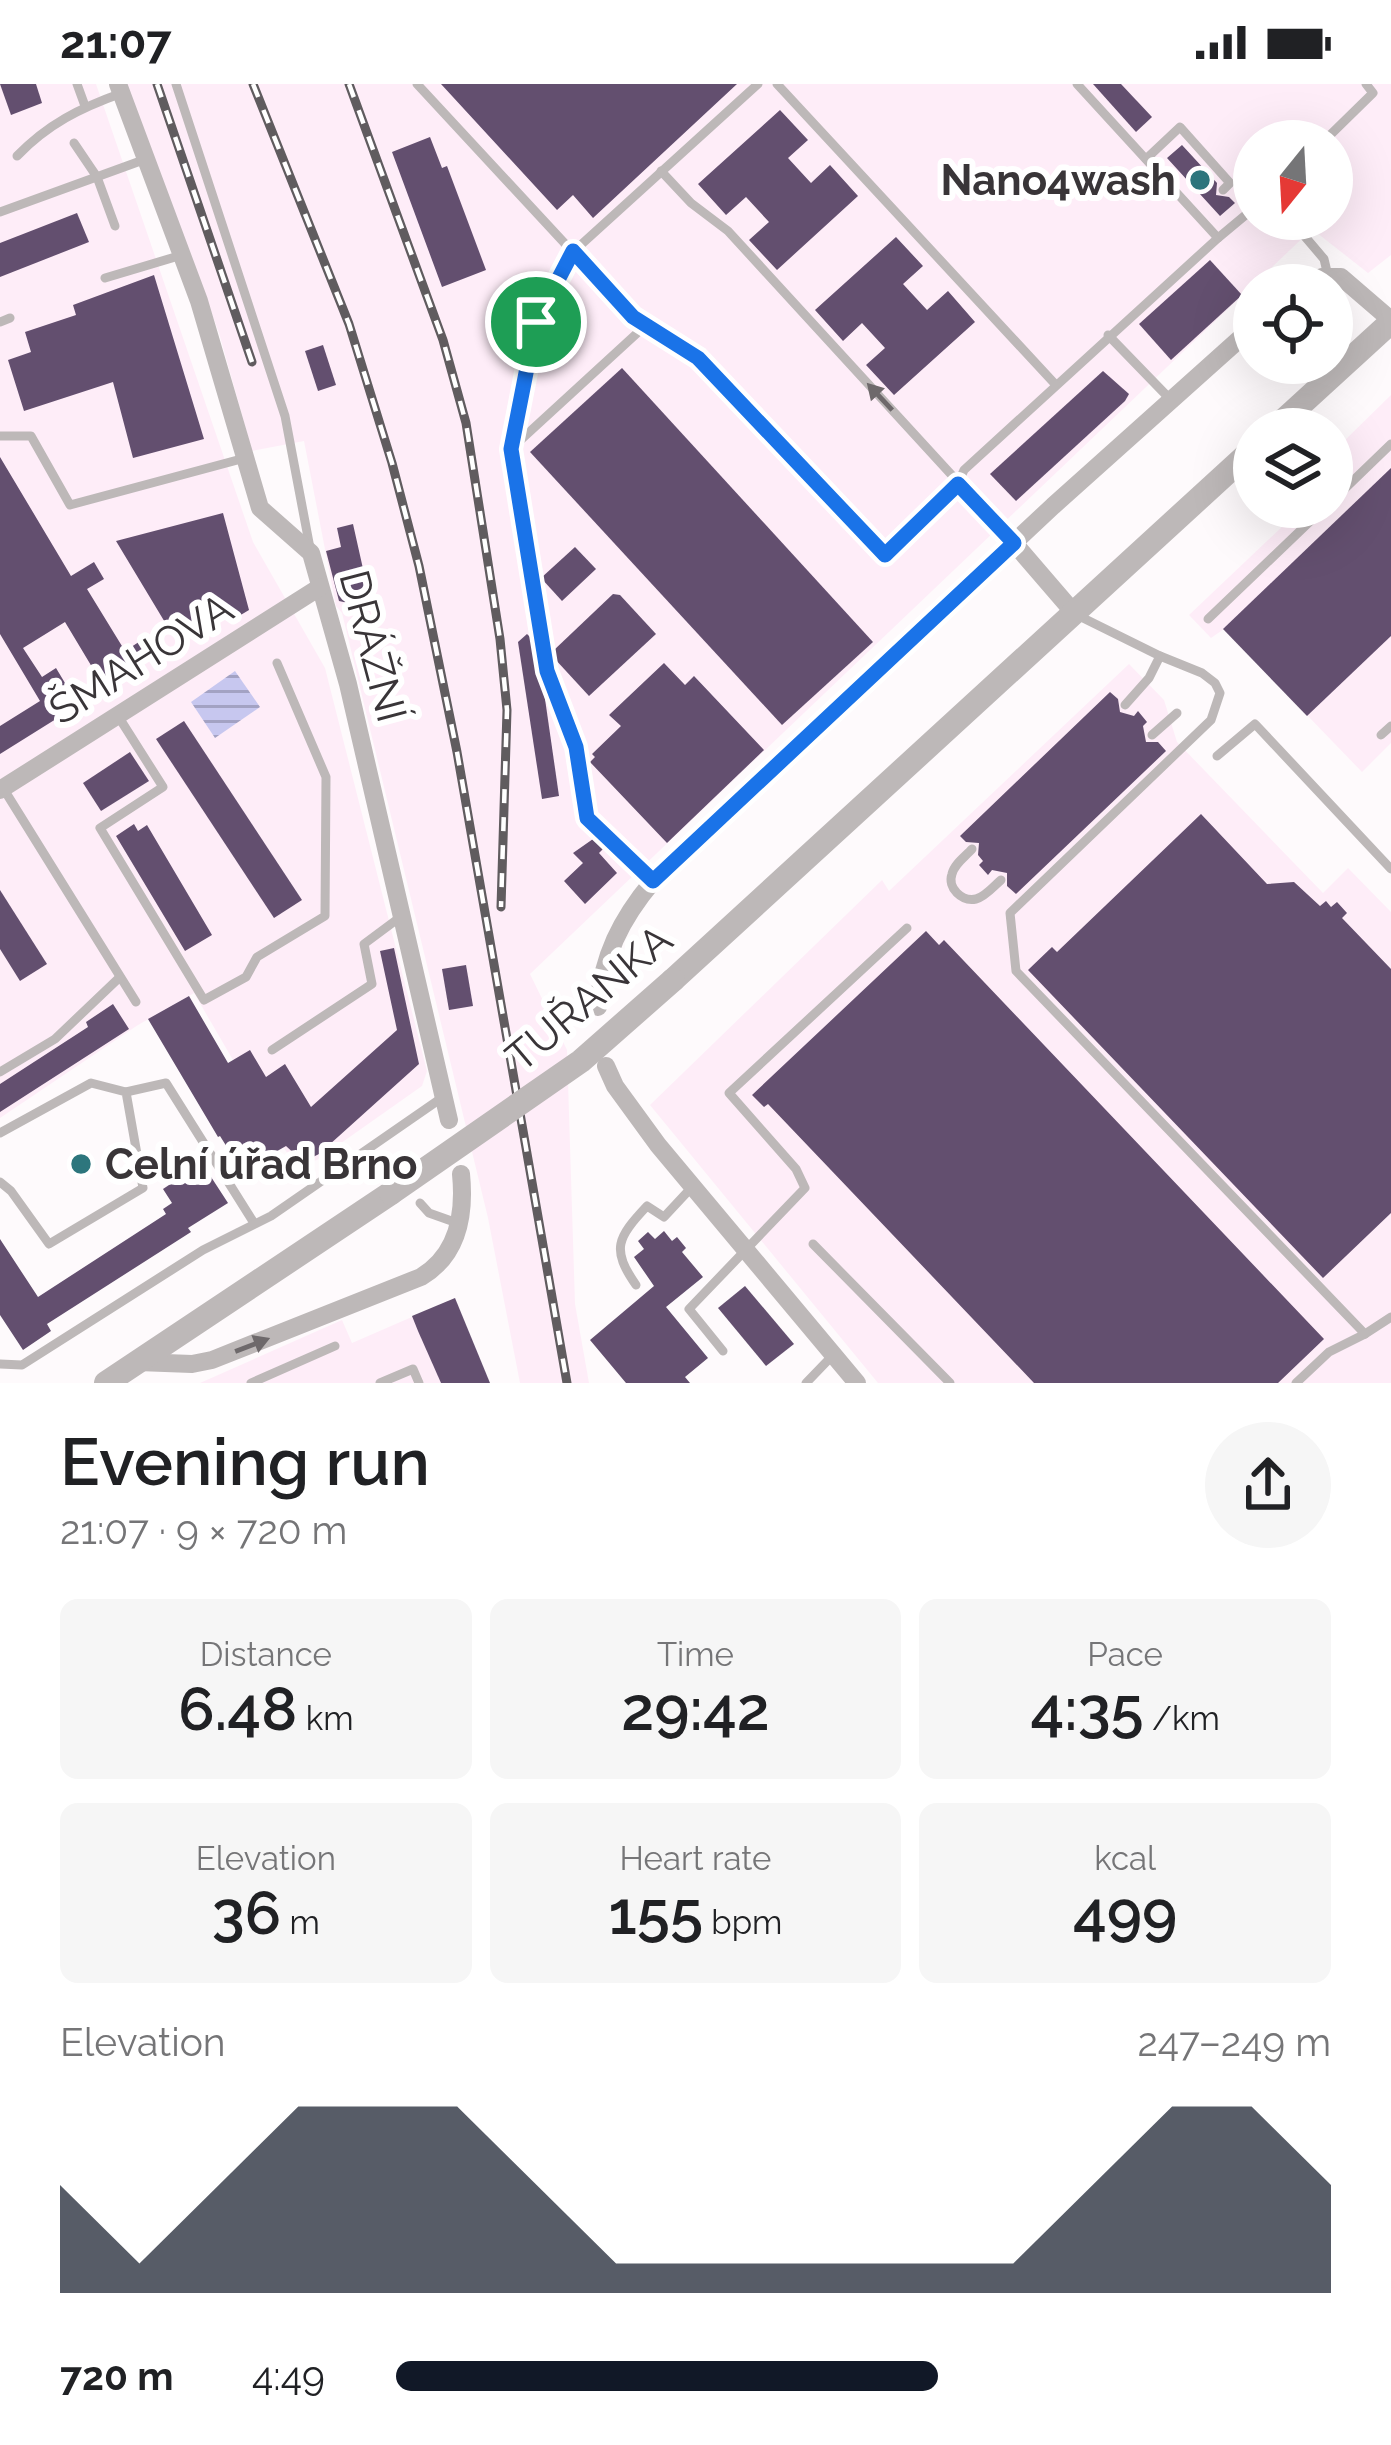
<!DOCTYPE html>
<html lang="en">
<head>
<meta charset="utf-8">
<style>
	body { margin:0; font-family:Raleway,sans-serif; background:#f6f6f6; color:#202124; height:100vh; display:flex; flex-direction:column; font-size:45px; white-space:nowrap }
	* { box-sizing:border-box; margin:0 }
	p { font-size:39px; color:#757577 }
	.icon { flex:none; width:66px; height:66px; fill:none; stroke:currentColor; stroke-width:2; stroke-linecap:round; stroke-linejoin:round }
	.map { position:relative; height:1299px; overflow:hidden }
	.drawer { display:flex; flex-direction:column; background:#fff; flex:1 }
	.drawer>* { flex:none }
	.needle { width:78px; rotate:198deg }
	.fabs { position:absolute; left:1233px; top:36px; display:grid; gap:24px }
	.fabs a { display:grid; place-items:center; width:120px; height:120px; border-radius:50%; background:#fff; box-shadow:0 12px 48px #0002; font-size:60px }
	.pin { position:absolute; display:grid; place-items:center; width:102px; height:102px; color:#fff; margin:-51px; border:6px solid #fff; border-radius:50%; box-shadow:0 3px 12px #0007 }
	.round { display:grid; place-items:center; flex:none; width:126px; height:126px; border-radius:63px; background:#f6f6f6 }
	.head { display:flex; align-items:center; justify-content:space-between; height:204px; padding:0 60px }
	h1 { font-size:66px; font-weight:600; line-height:90px }
	.figures { display:grid; grid-template-columns:repeat(3,1fr); gap:18px; height:204px; padding:12px 60px }
	.figures div { display:grid; align-content:center; border-radius:18px; background:#f6f6f6; text-align:center }
	.figures b { font-size:60px; font-weight:600 }
	.figures small { font-size:33px; font-weight:400 }
	.figures p { font-size:33px }
	.chart { height:336px; padding:24px 60px }
	.chart p { display:flex; justify-content:space-between }
	.chart svg { width:100%; height:216px; margin-top:12px; fill:#111827; opacity:.7 }
	ul { padding:0 60px; list-style:none; font-size:39px }
	li { display:grid; grid-template-columns:192px 144px 1fr; align-items:center; height:90px }
	li i { height:30px; border-radius:15px; background:#111827 }
	.status { display:flex; justify-content:space-between; align-items:center; height:84px; padding:0 60px; background:#fff; direction:ltr }
	.status svg { height:33px; fill:currentColor }
	.map>svg:first-child { display:block }
</style>
</head>
<body>
<div class="status"><b>21:07</b><svg viewBox="0 0 49 12"><path d="M0 12V9h3v3zM5 12V6h3v6zM10 12V3h3v9zM15 12V0h3v12zM26 1h20v11H26zM47 4h2v5h-2z"/></svg></div>
<div class="map">
<svg width="1391" height="1299" viewBox="0 0 1391 1299">
	<defs>
		<pattern id="water-rules" width="6" height="5" patternUnits="userSpaceOnUse" patternTransform="scale(3)"><rect width="6" height="5" fill="#c7c7ef"/><path d="M0 2.5h6" fill="none" stroke="#a3a2c3"/></pattern>
	</defs>
	<rect width="100%" height="100%" fill="#fefafc"/>
	<!-- built -->
	<g fill="#feedf8" fill-rule="evenodd">
		<polygon points="0,0 96,0 253,458 325,584 427,987 422,1002 317,1076 305,1079 290,1074 194,909 138,941 0,1034"/>
		<path d="M126,0H1391V171L1368,189L1312,145L530,890L567,966L575,1220L589,1299H520L488,1134L342,529L336,522L304,357L252,367L219,249ZM1254,57H1332V135H1254Z"/>
		<polygon points="1391,311 1391,659 1362,688 1224,545 1211,554 1189,531 1303,423 1332,423 1332,395 1352,376 1340,361"/>
		<polygon points="1129,580 1164,616 1177,658 1323,809 1348,784 1391,828 1391,1299 878,1299 650,1021 882,796 889,807"/>
		<polygon points="451,1216 488,1299 200,1299 342,1236 352,1259"/>
	</g>
	<!-- water -->
	<polygon fill="url(#water-rules)" points="235,587 260,623 215,654 191,618"/>
	<!-- building -->
	<g fill="#634f6f">
		<polygon points="0,0 36,0 42,19 11,31"/>
		<polygon points="441,0 737,0 593,134 573,111 557,126"/>
		<polygon points="1093,0 1121,0 1152,33 1136,48"/>
		<polygon points="780,26 808,56 788,74 811,99 830,81 858,112 777,186 749,156 769,138 746,113 726,131 698,100"/>
		<polygon points="430,53 442,84 447,82 486,186 442,203 392,68"/>
		<polygon points="1182,61 1217,99 1216,111 1229,113 1235,119 1220,132 1167,74"/>
		<polygon points="77,129 89,158 0,193 0,159"/>
		<polygon points="896,153 923,182 903,200 927,226 948,207 975,238 894,311 866,281 885,264 862,239 843,257 815,226"/>
		<polygon points="1210,176 1242,211 1171,276 1139,240"/>
		<polygon points="154,191 204,355 133,374 113,298 24,327 8,276 31,268 25,248 76,231 73,221"/>
		<polygon points="323,261 336,301 318,307 305,267"/>
		<polygon points="622,284 873,558 782,641 530,368"/>
		<polygon points="1103,287 1129,310 1125,317 1016,417 990,390"/>
		<polygon points="0,373 71,492 94,478 104,495 87,505 125,567 148,552 159,569 98,607 88,592 95,588 65,538 23,564 42,593 56,584 71,609 56,618 64,630 0,670 0,642 40,617 0,550"/>
		<polygon points="1391,384 1391,552 1307,632 1223,545"/>
		<polygon points="223,429 249,526 229,538 222,528 183,551 179,545 172,550 116,457"/>
		<polygon points="353,440 370,516 348,519 339,517 326,467 341,463 337,444"/>
		<polygon points="575,463 596,485 562,517 541,494"/>
		<polygon points="613,510 620,511 656,550 589,612 554,574 553,567"/>
		<polygon points="527,550 533,556 543,601 559,712 542,715 518,558"/>
		<polygon points="664,579 685,601 694,592 764,666 667,759 590,678 595,673 592,670 621,642 609,631"/>
		<polygon points="1110,608 1118,615 1120,628 1134,632 1138,627 1147,638 1143,642 1146,658 1158,658 1166,667 1016,810 1007,802 1007,789 992,786 988,791 979,781 983,777 978,771 979,759 966,758 960,752"/>
		<polygon points="184,637 302,816 274,834 156,655"/>
		<polygon points="130,668 149,697 101,727 83,699"/>
		<polygon points="1201,730 1267,800 1294,798 1320,822 1326,817 1331,823 1337,818 1347,829 1342,834 1391,885 1391,1129 1323,1194 1028,886 1052,863 1057,868"/>
		<polygon points="134,740 138,747 147,741 212,851 185,867 116,752"/>
		<polygon points="593,755 603,765 599,769 617,789 585,820 564,797 583,779 573,769"/>
		<polygon points="0,806 47,880 20,897 0,865"/>
		<polygon points="926,847 939,861 944,856 1324,1255 1278,1299 1034,1299 768,1020 764,1023 752,1011"/>
		<polygon points="394,864 419,980 319,1070 309,1075 298,1073 286,1062 242,1087 220,1052 218,1053 148,935 189,912 228,979 250,966 266,993 285,980 311,1023 397,946 380,867"/>
		<polygon points="466,881 473,922 449,926 442,885"/>
		<polygon points="113,920 129,945 0,1028 0,1000 88,943 86,938"/>
		<polygon points="202,1079 228,1119 188,1144 191,1148 47,1240 51,1247 23,1266 0,1231 0,1155 38,1213 166,1130 163,1125 172,1119 163,1105"/>
		<polygon points="664,1147 672,1157 677,1153 686,1164 682,1168 703,1193 666,1223 708,1274 685,1293 690,1299 626,1299 590,1256 654,1202 634,1173 644,1165 638,1157 648,1148 655,1155"/>
		<polygon points="745,1202 794,1260 766,1282 718,1224"/>
		<polygon points="455,1214 490,1299 441,1299 418,1247 412,1232"/>
	</g>
	<g fill="none" stroke-linecap="round" stroke-linejoin="round">
		<!-- service -->
		<g stroke="#bdb8b8" stroke-width="9">
			<polyline points="77,0 85,22"/>
			<polyline points="176,0 285,332 310,464"/>
			<polyline points="417,0 633,233 698,274 885,471 958,400 964,386 1218,154 1077,0"/>
			<polyline points="777,0 1055,300"/>
			<polyline points="1324,57 1373,9 1366,0"/>
			<polyline points="74,59 97,93 115,142"/>
			<path d="M17,72C48,40 80,24 122,9"/>
			<polyline points="1146,75 1180,43 1230,99 1223,106"/>
			<polyline points="661,87 691,119 728,147 1014,459"/>
			<polyline points="0,128 146,75"/>
			<polyline points="1290,135 1324,175 1328,192"/>
			<polyline points="1218,154 1254,124"/>
			<polyline points="105,194 182,171"/>
			<polyline points="0,238 10,234"/>
			<polyline points="1108,251 1170,315"/>
			<polyline points="0,352 31,352 70,421 245,374"/>
			<polyline points="513,363 646,241"/>
			<polyline points="1332,417 1391,360"/>
			<polyline points="1075,530 1160,572 1149,594 1125,621"/>
			<polyline points="1208,535 1325,423"/>
			<polyline points="1160,572 1202,589 1215,599 1220,609 1211,636 1010,829 1016,887 1365,1250 1391,1233"/>
			<polyline points="118,632 163,703 100,744 204,916 246,893 257,873 325,832 326,693 277,579"/>
			<polyline points="1152,651 1177,629"/>
			<polyline points="1381,651 1391,642"/>
			<polyline points="1217,672 1255,640 1391,785"/>
			<polyline points="3,704 136,918"/>
			<path d="M972,765C966,772 954,780 952,790C947,804 962,818 976,815C985,813 994,802 1001,796"/>
			<polyline points="653,797 587,734 576,663 547,587 511,365 536,239 573,168 758,0"/>
			<polyline points="272,966 372,900 364,860 403,831"/>
			<polyline points="0,988 55,955 120,893"/>
			<polyline points="126,1008 166,999 254,1139"/>
			<polyline points="0,1049 91,999 126,1008 143,1104 49,1160 11,1107 0,1098"/>
			<polyline points="420,1119 429,1129 460,1140"/>
			<polyline points="813,1160 950,1299"/>
			<path d="M636,1201C611,1165 617,1154 647,1122L664,1133L692,1103"/>
			<polyline points="723,1267 689,1225 805,1104 796,1085 729,1009 907,844"/>
			<polyline points="0,1280 22,1281 203,1166 271,1132 443,1013"/>
			<polyline points="251,1299 335,1262"/>
			<polyline points="380,1299 413,1285 419,1299"/>
			<polyline points="806,1299 833,1271"/>
			<polyline points="1296,1299 1329,1268 1365,1250"/>
		</g>
		<!-- minor -->
		<g stroke="#bdb8b8" stroke-width="18">
			<polyline points="118,0 199,217 260,424 311,469 348,600 449,1036"/>
			<polyline points="1306,201 1322,193 1341,193 1391,236"/>
			<polyline points="1014,459 1075,530"/>
			<polyline points="0,706 320,503"/>
			<path d="M598,923C602,873 621,835 653,797L1053,422L1254,242"/>
			<polyline points="606,982 615,1002 658,1061 857,1299"/>
			<path d="M138,1278L192,1280L212,1276L421,1193C458,1171 465,1130 461,1090"/>
		</g>
		<!-- tertiary -->
		<g stroke="#bdb8b8" stroke-width="24">
			<polyline points="1274,345 1391,238"/>
			<polyline points="673,896 1254,364"/>
			<polyline points="106,1299 391,1109"/>
		</g>
		<!-- rail casing -->
		<g stroke="#605c5f" stroke-width="9">
			<g id="rail">
				<polyline points="157,0 252,278"/>
				<polyline points="253,0 349,240 392,379 419,482 457,668 567,1299"/>
				<polyline points="349,0 443,256 466,339 500,555 507,626 501,823"/>
			</g>
		</g>
		<!-- rail -->
		<use href="#rail" stroke="#fff" stroke-width="4.5" stroke-dasharray="14" stroke-linecap="butt"/>
		<!-- tertiary-bridge -->
		<polyline stroke="#bdb8b8" stroke-width="24" points="391,1109 581,977 673,896"/>
	</g>
	<!-- one-way arrows -->
	<defs><path id="oneway-solid" d="M-6-.8H1V-3.2L6.5 0L1 3.2V.8H-6Z" transform="scale(3)"/></defs>
	<g fill="#6e696b">
		<use href="#oneway-solid" transform="translate(880 313) rotate(-133)"/>
		<use href="#oneway-solid" transform="translate(252 1261) rotate(-21)"/>
	</g>
	<g fill="none" stroke-linecap="round" stroke-linejoin="round">
		<!-- route casing -->
		<g stroke="#fff" stroke-width="24">
			<polygon id="route" points="573,167 633,233 698,274 885,471 958,400 1014,459 653,797 587,734 576,663 547,587 511,365 536,238"/>
		</g>
		<!-- route -->
		<use href="#route" stroke="#1a73e8" stroke-width="15"/>
	</g>
	<!-- markers -->
	<g fill="#2d767d" stroke="#fff" stroke-width="4.5">
		<circle cx="1200" cy="96" r="12"/>
		<circle cx="81" cy="1080" r="12"/>
	</g>
	<g text-anchor="middle" dominant-baseline="central" stroke-width="12" stroke-linejoin="round" paint-order="stroke">
		<!-- poi labels -->
		<g font-size="42" font-weight="bold" fill="#393538" stroke="#fff" text-anchor="end">
			<text x="1176" y="96">Nano4wash</text>
			<text x="105" y="1080" text-anchor="start">Celní úřad Brno</text>
		</g>
		<!-- street labels -->
		<g font-size="42" fill="#393538" stroke="#fff">
			<text transform="translate(373 562) rotate(75)">DRÁŽNÍ</text>
			<text transform="translate(141 575) rotate(-32)">ŠMAHOVA</text>
			<text transform="translate(589 914) rotate(-40)">TUŘANKA</text>
		</g>
	</g>
</svg>
<div class="fabs">
<a><svg class="needle" viewBox="-14 -14 28 28"><path d="M0-13l5 13h-10z" fill="#e53935"/><path d="M0 13l5-13h-10z" fill="#757577"/></svg></a>
<a><svg class="icon" aria-label="locate" viewBox="0 0 24 24"><circle cx="12" cy="12" r="6"/><path d="M12 2v4M12 18v4M2 12h4M18 12h4"/></svg></a>
<a><svg class="icon" aria-label="layers" viewBox="0 0 24 24"><path d="M12 4l9 5-9 5-9-5zM3 14l9 5 9-5"/></svg></a>
</div>
<div class="pin" style="left:536px;top:238px;background:#1e9e55"><svg class="icon" aria-label="arrive" viewBox="0 0 24 24"><path d="M6 21V4h12l-3 4 3 4H6"/></svg></div>
</div>
<section class="drawer">
<div class="head"><div><h1>Evening run</h1><p>21:07 · 9 × 720 m</p></div><a class="round"><svg class="icon" aria-label="share" viewBox="0 0 24 24"><path d="M12 15V3M7 8l5-5 5 5M5 13v7h14v-7"/></svg></a></div>
<div class="figures">
<div><p>Distance</p><b>6.48<small> km</small></b></div>
<div><p>Time</p><b>29:42</b></div>
<div><p>Pace</p><b>4:35<small> /km</small></b></div>
</div>
<div class="figures">
<div><p>Elevation</p><b>36<small> m</small></b></div>
<div><p>Heart rate</p><b>155<small> bpm</small></b></div>
<div><p>kcal</p><b>499</b></div>
</div>
<div class="chart"><p><span>Elevation</span>247–249 m</p>
<svg viewBox="0 0 160 44" preserveAspectRatio="none"><path d="M0 44V22L10 38L20 22L30 6L40 6L50 6L60 22L70 38L80 38L90 38L100 38L110 38L120 38L130 22L140 6L150 6L160 22V44z"/></svg>
</div>
<ul>
<li><b>720 m</b>4:49<i style="width:58%"></i></li>
</ul>
</section>
</body>
</html>
